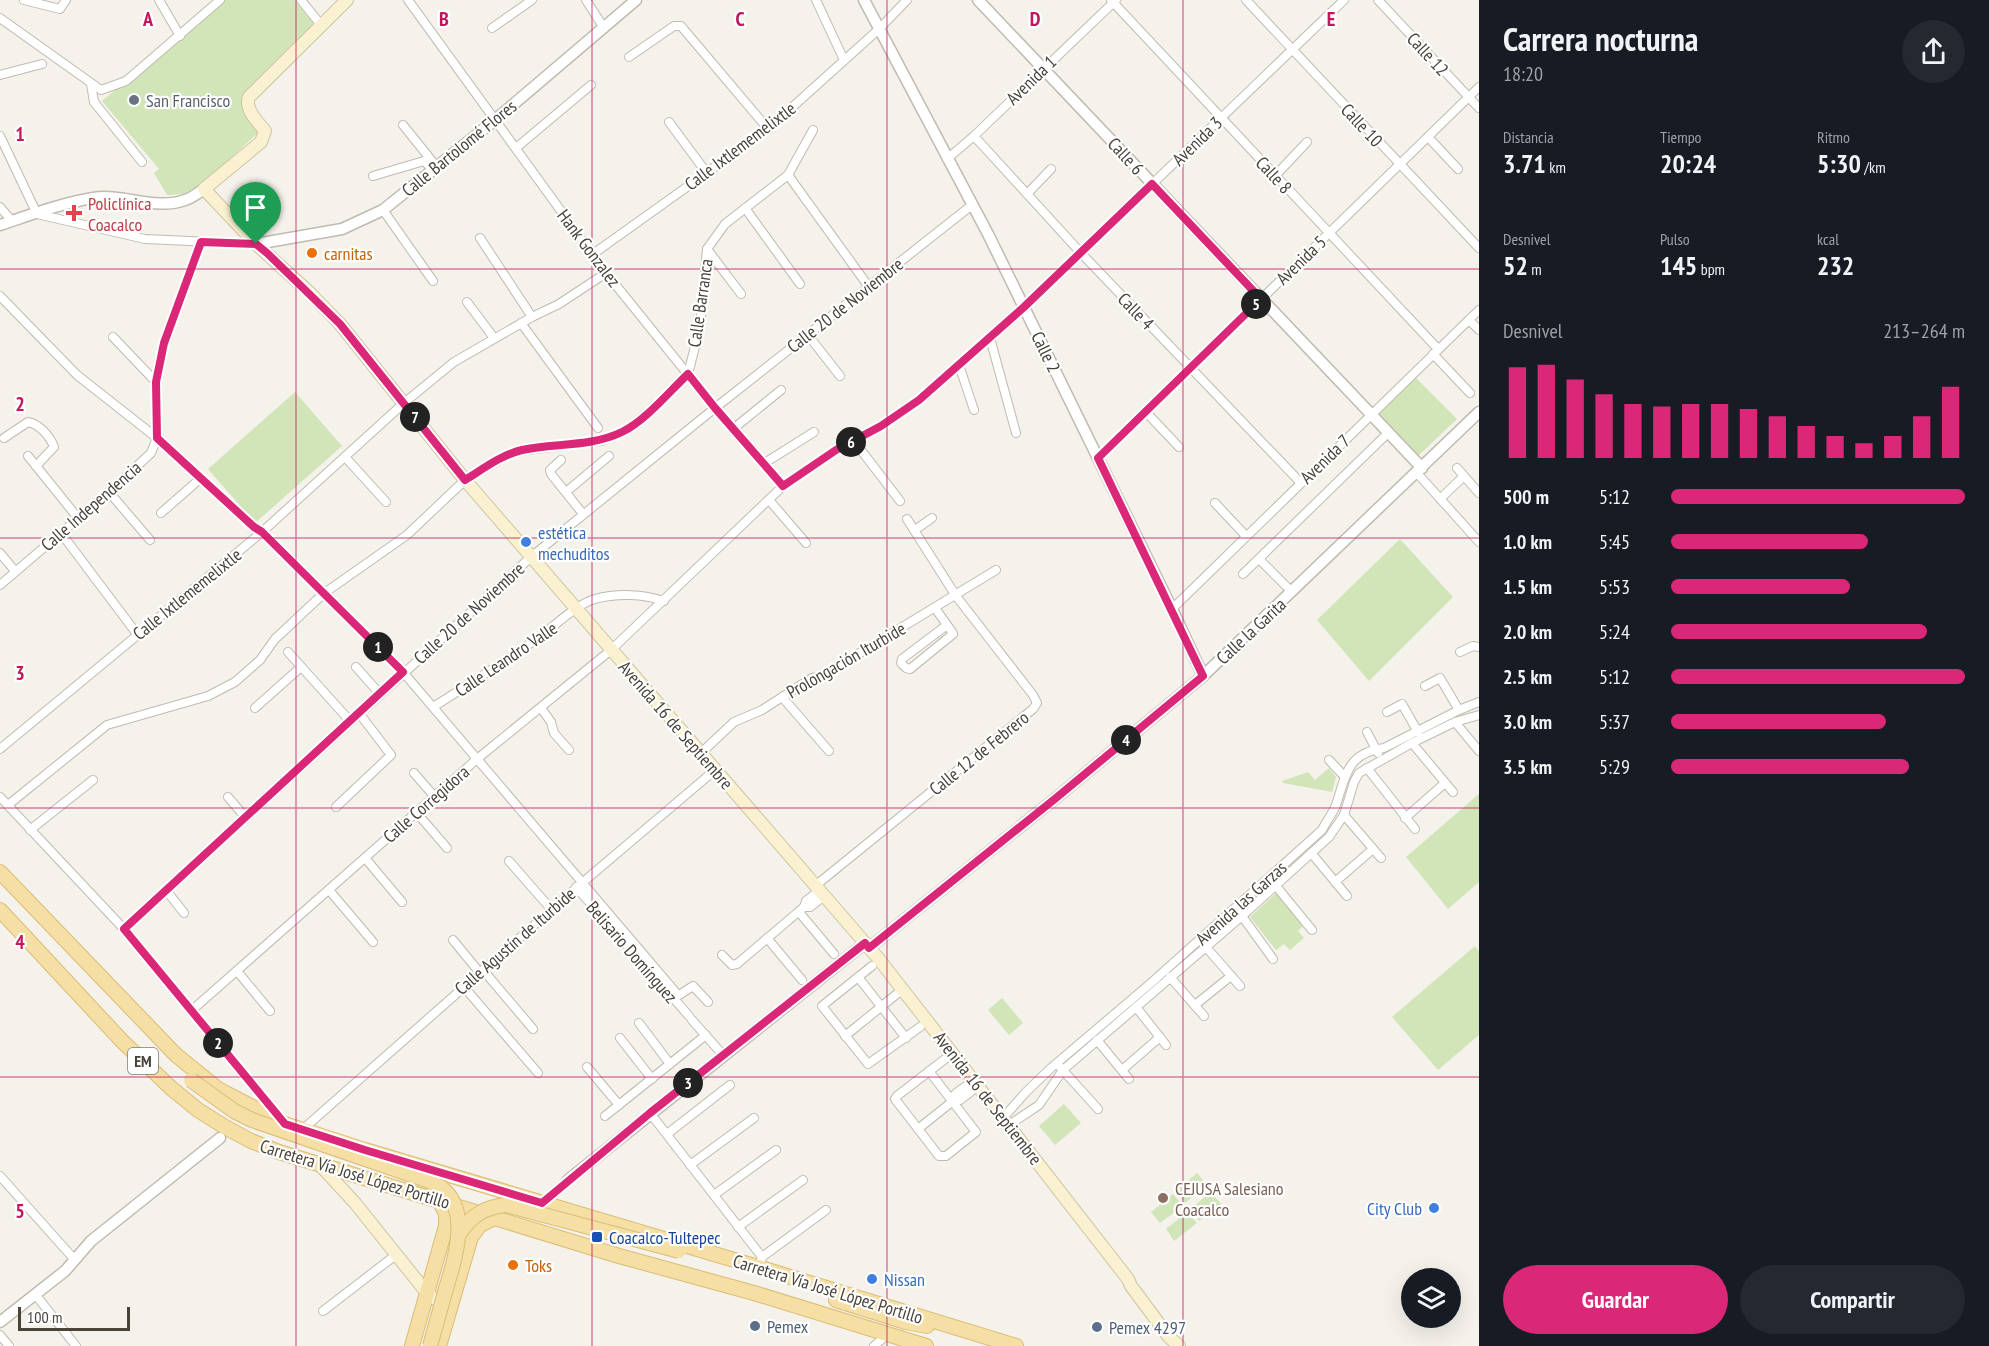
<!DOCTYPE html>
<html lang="es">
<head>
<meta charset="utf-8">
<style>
	body { margin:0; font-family:"PT Sans Narrow",sans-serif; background:#242831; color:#f1f3f6; height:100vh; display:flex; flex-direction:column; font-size:22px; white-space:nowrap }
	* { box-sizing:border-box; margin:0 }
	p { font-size:20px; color:#9ea1a6 }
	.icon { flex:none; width:33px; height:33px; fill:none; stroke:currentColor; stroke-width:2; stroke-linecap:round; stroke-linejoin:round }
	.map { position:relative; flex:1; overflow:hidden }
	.details { display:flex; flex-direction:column; background:#171b24; width:510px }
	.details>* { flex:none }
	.tools { position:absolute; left:1401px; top:1268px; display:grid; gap:12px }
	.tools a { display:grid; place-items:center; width:60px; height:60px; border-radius:50%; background:#171b24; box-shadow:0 6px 24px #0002; font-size:30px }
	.scale { position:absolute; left:18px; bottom:15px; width:112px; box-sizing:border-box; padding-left:6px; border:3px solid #49433a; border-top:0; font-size:16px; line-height:21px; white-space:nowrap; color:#49433a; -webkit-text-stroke:4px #fff; paint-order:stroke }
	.pin { position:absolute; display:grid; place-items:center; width:51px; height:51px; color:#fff; margin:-62px -26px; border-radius:50% 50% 50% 0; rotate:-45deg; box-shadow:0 0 6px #0007 }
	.pin .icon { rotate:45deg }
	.km { position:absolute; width:30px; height:30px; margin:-15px; border-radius:50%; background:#222; color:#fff; font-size:16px; line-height:30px; text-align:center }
	.round { display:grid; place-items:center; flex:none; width:63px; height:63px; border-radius:32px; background:#242831 }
	.summary { display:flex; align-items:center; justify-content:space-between; height:102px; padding:0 24px }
	h1 { font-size:33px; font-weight:600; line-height:45px }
	.figures { display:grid; grid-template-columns:repeat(3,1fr); gap:9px; height:102px; padding:6px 24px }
	.figures div { display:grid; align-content:center }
	.figures b { font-size:26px; font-weight:600 }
	.figures small { font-size:16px; font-weight:400 }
	.figures p { font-size:16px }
	.chart { height:168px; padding:12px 24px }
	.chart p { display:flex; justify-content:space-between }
	.chart svg { width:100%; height:108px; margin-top:6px; stroke:#db2777; stroke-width:6 }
	.button { display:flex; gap:12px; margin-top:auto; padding:12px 24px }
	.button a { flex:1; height:69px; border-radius:36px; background:#db2777; color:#fff; font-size:24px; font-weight:600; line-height:69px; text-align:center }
	.button a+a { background:#242831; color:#f1f3f6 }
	ul { padding:0 24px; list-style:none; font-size:20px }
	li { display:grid; grid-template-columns:96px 72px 1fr; align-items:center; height:45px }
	li i { height:15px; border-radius:8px; background:#db2777 }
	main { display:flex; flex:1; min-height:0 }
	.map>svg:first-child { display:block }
</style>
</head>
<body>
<main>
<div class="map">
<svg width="1479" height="1346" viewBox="0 0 1479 1346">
	<rect width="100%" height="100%" fill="#f5f2ec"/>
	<!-- green -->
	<g fill="#d1e5b9">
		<polygon points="224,0 295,0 314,24 244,97 260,131 205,182 183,194 167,195 154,173 159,169 102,101"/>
		<polygon points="1415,377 1457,419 1418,456 1377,414"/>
		<polygon points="295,392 342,446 255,523 208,469"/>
		<polygon points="1400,539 1453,597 1369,681 1317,620"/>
		<polygon points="1329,768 1336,777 1332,792 1283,783 1282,781 1308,772 1315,780"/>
		<polygon points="1479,794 1479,882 1448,909 1406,857"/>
		<polygon points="1276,893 1304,925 1298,931 1304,938 1290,950 1284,944 1276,950 1250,917"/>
		<polygon points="1475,946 1479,951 1479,1035 1438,1070 1392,1017"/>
		<polygon points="1002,998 1023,1023 1009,1035 988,1010"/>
		<polygon points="1064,1104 1081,1123 1055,1145 1039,1126"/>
		<polygon points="1197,1173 1207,1185 1185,1203 1176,1191"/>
		<polygon points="1211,1192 1221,1204 1199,1221 1189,1210"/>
		<polygon points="1173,1194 1183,1206 1160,1223 1151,1212"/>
		<polygon points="1187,1212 1197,1223 1174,1241 1166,1229"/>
	</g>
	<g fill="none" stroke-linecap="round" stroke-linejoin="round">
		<!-- minor casing -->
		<g stroke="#c0baaf" stroke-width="10">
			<g id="minor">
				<polyline points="24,0 60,9 66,0"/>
				<polyline points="159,0 180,36"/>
				<polyline points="301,0 321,25"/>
				<polyline points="408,0 606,273 715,408 783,486"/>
				<polyline points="586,0 604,28"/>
				<polyline points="816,0 844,60"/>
				<polyline points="1111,0 1438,349"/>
				<polyline points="1246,0 1479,248"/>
				<polyline points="1378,0 1479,108"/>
				<polyline points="0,18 101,90 126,81 220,0"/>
				<polyline points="492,28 532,0"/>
				<polyline points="629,57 674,26 681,26 768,129"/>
				<polyline points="0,75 42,64"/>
				<polyline points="91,84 94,102 142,162"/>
				<polyline points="669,122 706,172"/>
				<polyline points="403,125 436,166"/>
				<polyline points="0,136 37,214 145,239 256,244"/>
				<polyline points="974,136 1081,253 1301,483"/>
				<polyline points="1428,137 1458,169"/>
				<polyline points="516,148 591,85"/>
				<polyline points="947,159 974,136 1116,0"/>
				<polyline points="788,175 869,287"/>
				<polyline points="373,176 424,161 432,169"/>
				<polyline points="1275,176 1307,142"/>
				<polyline points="1027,194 1051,169"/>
				<polyline points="0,207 12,221"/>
				<polyline points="745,208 800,284"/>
				<polyline points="383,210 433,281"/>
				<polyline points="480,238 532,317"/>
				<polyline points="707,249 741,294"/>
				<polyline points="593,254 768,129 879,29 907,0"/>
				<polyline points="0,296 77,375 157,438 254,527 262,532 403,672 678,995"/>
				<polyline points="467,302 494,338"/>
				<polyline points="1469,320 1479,330"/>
				<polyline points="521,323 598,428"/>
				<polyline points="808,335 840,376"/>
				<polyline points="113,337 156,382"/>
				<polyline points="990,338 1016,433"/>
				<polyline points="1433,354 1470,393"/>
				<polyline points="959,365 974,410"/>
				<polyline points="1145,411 1179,447"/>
				<polyline points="733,429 781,390"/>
				<path d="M4,438L28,422C39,424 50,436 54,447L36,466"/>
				<polyline points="854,441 900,501"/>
				<polyline points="28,456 78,518"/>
				<polyline points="345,457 386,502"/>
				<polyline points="1098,458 1479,87"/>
				<polyline points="561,460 550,470 551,474 583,514"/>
				<polyline points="763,464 814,432"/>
				<polyline points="1457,468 1479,493"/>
				<polyline points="1417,473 1479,542"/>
				<polyline points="109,492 150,540"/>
				<polyline points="566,492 609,456"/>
				<polyline points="1440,499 1464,476"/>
				<polyline points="769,500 806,543"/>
				<polyline points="1215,503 1246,536"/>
				<polyline points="161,513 201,478"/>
				<polyline points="915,530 932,518"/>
				<polyline points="61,533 137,634"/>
				<polyline points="0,553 15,571"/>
				<polyline points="1259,559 1292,592"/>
				<polyline points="1243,574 1388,433"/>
				<polyline points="0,585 109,492 151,453 157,438 156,382 164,343 201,242"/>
				<polyline points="935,608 952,632 953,634 910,669 906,668 901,663 902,659 947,625"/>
				<polyline points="1172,609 1479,310"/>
				<polyline points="288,652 350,721"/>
				<polyline points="1460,652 1473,646 1479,647"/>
				<polyline points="356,667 380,694"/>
				<polyline points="1425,686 1440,678 1459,710"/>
				<polyline points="782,697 829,751"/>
				<path d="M433,707C468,685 504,662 538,638C555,626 575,605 595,599C617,593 643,594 664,601"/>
				<polyline points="255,708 301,667"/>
				<polyline points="541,708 551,722 554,733 569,750"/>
				<polyline points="1387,712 1402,704 1418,732"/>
				<polyline points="1455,722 1479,751"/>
				<polyline points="1367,732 1378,753"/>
				<polyline points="1412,743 1453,792"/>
				<polyline points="0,749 262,532 404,403 454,362 532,317 559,304 606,273"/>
				<polyline points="701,753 734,722 762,710 812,678 822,676 996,570"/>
				<polyline points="1329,760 1344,776"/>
				<polyline points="1367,768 1415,829"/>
				<polyline points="414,773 434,796"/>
				<polyline points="0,797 124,929 279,1117"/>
				<polyline points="228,797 245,817"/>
				<polyline points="8,805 107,725 208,696 235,682 260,660 275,639 323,594 407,535 465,480 506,456 519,451 601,441 624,432 646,414 688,374 700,327 707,249 725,224 788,175 813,130"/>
				<polyline points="336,807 391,755 359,713"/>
				<polyline points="416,812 447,848"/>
				<polyline points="1344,815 1381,858"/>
				<polyline points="1405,818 1445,783"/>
				<polyline points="30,830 93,780"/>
				<polyline points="1312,854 1347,896"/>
				<polyline points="365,858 402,902"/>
				<polyline points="509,861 551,909"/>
				<polyline points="1335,882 1373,849"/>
				<polyline points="815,886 1033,709 1037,703 1033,695 956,596 907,519"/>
				<polyline points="1276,886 1312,930"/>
				<polyline points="576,887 689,1016"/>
				<polyline points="166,890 184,913"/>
				<polyline points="329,890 373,942"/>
				<polyline points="804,907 810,907 824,896"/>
				<polyline points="799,912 834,954"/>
				<polyline points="1239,912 1273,959"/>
				<polyline points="124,929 531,557 715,408 972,205"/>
				<polyline points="767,938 802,980"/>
				<polyline points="453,940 480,973"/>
				<polyline points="1205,946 1240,986"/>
				<polyline points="722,955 732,965 737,964 804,907 806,901 819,891"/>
				<polyline points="872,966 822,1006 868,1064 920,1027"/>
				<polyline points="483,970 533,1029"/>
				<polyline points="237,971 270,1011"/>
				<polyline points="858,977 906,1038"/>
				<polyline points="1170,977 1204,1016"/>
				<polyline points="464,987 538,1073"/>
				<polyline points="676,997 693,986 708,1002"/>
				<polyline points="1195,1005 1231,976"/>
				<polyline points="1136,1007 1166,1045"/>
				<polyline points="191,1011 477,759 611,650 783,486 835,450 881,426 919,400 959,365 1024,307 1344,0"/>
				<polyline points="692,1020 723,1055"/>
				<polyline points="639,1023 670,1064"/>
				<polyline points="845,1036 903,989"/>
				<polyline points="620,1038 652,1079"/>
				<polyline points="1097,1040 1129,1079"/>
				<polyline points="587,1067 619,1105"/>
				<polyline points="1060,1067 1098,1109"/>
				<polyline points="1122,1070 1160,1037"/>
				<polyline points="929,1071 976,1132 946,1156 939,1156 895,1099 897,1096 945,1059"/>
				<polyline points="953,1101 960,1100 978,1086"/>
				<polyline points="650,1113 762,1257"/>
				<polyline points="605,1116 706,1035"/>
				<path d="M1003,1118L1026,1092L1051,1068L1151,983L1322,830C1326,822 1333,813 1336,805C1346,775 1347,753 1384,748L1459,710L1479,702"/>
				<polyline points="1009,1125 1039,1105 1063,1070 1242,916 1329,837 1344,815 1354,782 1359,773 1412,743 1455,722 1479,715"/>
				<polyline points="918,1129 953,1101 955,1094 974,1080"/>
				<polyline points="302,1130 582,883 715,770"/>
				<polyline points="667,1134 730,1085"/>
				<polyline points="690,1165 754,1118"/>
				<polyline points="0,1176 74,1259"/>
				<polyline points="714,1195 776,1150"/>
				<polyline points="542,1203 568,1180"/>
				<polyline points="738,1227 803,1180"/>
				<polyline points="761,1261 762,1257 826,1210"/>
				<polyline points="35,1294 76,1346"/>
				<polyline points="323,1311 397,1254"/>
				<polyline points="0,1335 9,1346"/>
				<polyline points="874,1346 887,1335"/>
			</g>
		</g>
		<!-- tertiary casing -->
		<g stroke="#c0baaf" stroke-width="13">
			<g id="tertiary">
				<polyline points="864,0 988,234 1172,609 1203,676"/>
				<polyline points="978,0 1422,468"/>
				<path d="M0,225C30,215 62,203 93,198C123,193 156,211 185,200C192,198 198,193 204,189"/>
				<polyline points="256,244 342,229 383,210 495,120 636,0"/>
				<polyline points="869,948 1056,798 1203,676 1479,412"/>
				<polyline points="568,1180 865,943"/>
				<polyline points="0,1322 65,1271 91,1241 220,1138"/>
			</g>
		</g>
		<!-- secondary casing -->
		<g stroke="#d0c4a0" stroke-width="14">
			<g id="secondary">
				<path d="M347,0L249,97C244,109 258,122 265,131L261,142L204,189L256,244L310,293L340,324L465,480L878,958L1128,1279L1131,1286L1169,1337L1179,1346"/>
				<polyline points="319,1164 355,1203 427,1293 438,1301 450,1301"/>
			</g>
		</g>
		<!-- primary casing -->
		<g stroke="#dabd75" stroke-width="16">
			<g id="primary">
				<polyline points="0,872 176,1055 218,1089 285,1124 365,1150 761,1268 1016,1346"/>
				<polyline points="0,910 122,1041 171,1088 198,1110 225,1127 251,1141 279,1152 619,1256 754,1293 926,1346"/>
				<polyline points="836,1300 906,1322 927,1326"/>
				<polyline points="412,1346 446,1226 446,1214 439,1200"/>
				<polyline points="439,1346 471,1237 480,1225 494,1218"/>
			</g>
		</g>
		<!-- minor -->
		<use href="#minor" stroke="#fff" stroke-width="8"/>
		<!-- tertiary -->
		<use href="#tertiary" stroke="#fff" stroke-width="10"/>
		<!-- secondary -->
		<use href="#secondary" stroke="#faf1d1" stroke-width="12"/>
		<!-- primary -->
		<use href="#primary" stroke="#f6dfa4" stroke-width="14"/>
		<!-- primary-bridge casing -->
		<g stroke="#dabd75" stroke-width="16" stroke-linecap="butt">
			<g id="primary-bridge">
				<path d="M191,1080L234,1111L252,1120L429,1181C476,1199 455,1258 445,1292C440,1310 435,1328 430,1346"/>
				<path d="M459,1234C471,1216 484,1207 506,1205L679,1251"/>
			</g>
		</g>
		<!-- primary-bridge -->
		<use href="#primary-bridge" stroke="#f6dfa4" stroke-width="14"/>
	</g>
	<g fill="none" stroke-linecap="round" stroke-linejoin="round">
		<!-- route casing -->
		<g stroke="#fff" stroke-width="12">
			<path id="route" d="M1152,184L1261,299L1098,458L1203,676L1056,798L869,948L865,943L650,1113L542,1203L365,1150L285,1124L124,929L403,672L262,532L254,527L157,438L156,382L164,343L201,242L256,244L267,253L340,324L465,480C483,469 501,455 522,450C555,443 591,447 622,432C645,421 669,392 688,374L715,408L783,486L836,450L881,426L919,400L1024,307Z"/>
		</g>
		<!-- route -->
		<use href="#route" stroke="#db2777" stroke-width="8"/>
	</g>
	<!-- grid -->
	<path fill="none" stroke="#c2185b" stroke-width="1.5" stroke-opacity="0.55" d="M296,0V1346M592,0V1346M887,0V1346M1183,0V1346M0,269H1479M0,538H1479M0,808H1479M0,1077H1479"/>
	<!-- markers -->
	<circle fill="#6b7280" stroke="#fff" stroke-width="2" cx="134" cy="100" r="6"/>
	<path fill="#e0444e" stroke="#fff" stroke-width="2" d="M71 204h6v6h6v6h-6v6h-6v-6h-6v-6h6z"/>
	<g fill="#e8710a" stroke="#fff" stroke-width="2">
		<circle cx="312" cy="253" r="6"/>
		<circle cx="513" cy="1265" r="6"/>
	</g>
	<g fill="#3f7fe0" stroke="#fff" stroke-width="2">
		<circle cx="526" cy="542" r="6"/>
		<circle cx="1434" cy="1208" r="6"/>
		<circle cx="872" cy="1279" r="6"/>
	</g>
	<circle fill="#8d6e63" stroke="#fff" stroke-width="2" cx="1163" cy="1198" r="6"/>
	<rect fill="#1a4fb4" stroke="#fff" stroke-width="2" x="591" y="1231" width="12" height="12" rx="3"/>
	<g fill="#5c6f8a" stroke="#fff" stroke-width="2">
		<circle cx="755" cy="1326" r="6"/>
		<circle cx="1097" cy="1327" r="6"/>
	</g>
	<g text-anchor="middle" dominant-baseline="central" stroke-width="4.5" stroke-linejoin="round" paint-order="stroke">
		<!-- shield labels -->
		<rect fill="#fff" stroke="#807b75" stroke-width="1.5" x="128" y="1048" width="30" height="26" rx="4.5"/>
		<g font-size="16" font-weight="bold" fill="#49433a">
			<text x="143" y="1061">EM</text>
		</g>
		<!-- street labels -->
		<g font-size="18" fill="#49433a" stroke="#fff">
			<text transform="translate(1428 54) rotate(47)">Calle 12</text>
			<text transform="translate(1031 80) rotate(-44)">Avenida 1</text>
			<text transform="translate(1362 125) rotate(47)">Calle 10</text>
			<text transform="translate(1197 141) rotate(-44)">Avenida 3</text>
			<text transform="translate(740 146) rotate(-37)">Calle Ixtlememelixtle</text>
			<text transform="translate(459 148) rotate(-39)">Calle Bartolomé Flores</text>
			<text transform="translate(1126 156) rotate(47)">Calle 6</text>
			<text transform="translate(1274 175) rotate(47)">Calle 8</text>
			<text transform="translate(589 248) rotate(53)">Hank Gonzalez</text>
			<text transform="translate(1301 260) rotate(-44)">Avenida 5</text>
			<text transform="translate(700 303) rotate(-82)">Calle Barranca</text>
			<text transform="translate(845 305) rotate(-38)">Calle 20 de Noviembre</text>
			<text transform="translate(1136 311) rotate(46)">Calle 4</text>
			<text transform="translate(1046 352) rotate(64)">Calle 2</text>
			<text transform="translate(1325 459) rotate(-44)">Avenida 7</text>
			<text transform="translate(91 506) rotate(-41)">Calle Independencia</text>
			<text transform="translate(187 594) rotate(-39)">Calle Ixtlememelixtle</text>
			<text transform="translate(469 613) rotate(-42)">Calle 20 de Noviembre</text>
			<text transform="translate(1251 631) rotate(-43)">Calle la Garita</text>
			<text transform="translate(506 659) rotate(-34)">Calle Leandro Valle</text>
			<text transform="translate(846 660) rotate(-30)">Prolongación Iturbide</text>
			<text transform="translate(676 725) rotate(49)">Avenida 16 de Septiembre</text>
			<text transform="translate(979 753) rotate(-39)">Calle 12 de Febrero</text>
			<text transform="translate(426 804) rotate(-41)">Calle Corregidora</text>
			<text transform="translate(1241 903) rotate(-42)">Avenida las Garzas</text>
			<text transform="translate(515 941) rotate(-41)">Calle Agustín de Iturbide</text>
			<text transform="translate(632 952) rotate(49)">Belisario Domínguez</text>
			<text transform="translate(988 1098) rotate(52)">Avenida 16 de Septiembre</text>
			<text transform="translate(355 1174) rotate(17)">Carretera Vía José López Portillo</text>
			<text transform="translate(828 1289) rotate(17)">Carretera Vía José López Portillo</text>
		</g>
		<!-- worship labels -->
		<g font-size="18" fill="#5b616d" stroke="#fff" text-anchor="start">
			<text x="146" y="100">San Francisco</text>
		</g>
		<!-- health labels -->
		<g font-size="18" fill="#be3a42" stroke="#fff" text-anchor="start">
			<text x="88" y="203">Policlínica<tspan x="88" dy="21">Coacalco</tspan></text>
		</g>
		<!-- food labels -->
		<g font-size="18" fill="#c56008" stroke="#fff" text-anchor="start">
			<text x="324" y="253">carnitas</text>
			<text x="525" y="1265">Toks</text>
		</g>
		<!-- shop labels -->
		<g font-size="18" fill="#366cbe" stroke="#fff" text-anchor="start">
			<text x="538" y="532">estética<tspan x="538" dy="21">mechuditos</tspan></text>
			<text x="1422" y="1208" text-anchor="end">City Club</text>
			<text x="884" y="1279">Nissan</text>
		</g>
		<!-- education labels -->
		<g font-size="18" fill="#785e54" stroke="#fff" text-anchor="start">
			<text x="1175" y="1188">CEJUSA Salesiano<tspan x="1175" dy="21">Coacalco</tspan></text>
		</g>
		<!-- transit labels -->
		<g font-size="18" fill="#164399" stroke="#fff" text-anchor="start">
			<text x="609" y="1237">Coacalco-Tultepec</text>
		</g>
		<!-- service labels -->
		<g font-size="18" fill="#4e5e75" stroke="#fff" text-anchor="start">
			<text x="767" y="1326">Pemex</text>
			<text x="1109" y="1327">Pemex 4297</text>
		</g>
	</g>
	<g font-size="20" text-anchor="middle" font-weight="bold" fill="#c2185b" stroke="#fff" stroke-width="4.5" stroke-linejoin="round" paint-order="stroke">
		<text x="148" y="26">A</text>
		<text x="444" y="26">B</text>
		<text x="740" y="26">C</text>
		<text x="1035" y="26">D</text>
		<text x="1331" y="26">E</text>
		<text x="20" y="141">1</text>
		<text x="20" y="411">2</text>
		<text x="20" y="680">3</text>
		<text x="20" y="949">4</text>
		<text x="20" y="1218">5</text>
	</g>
</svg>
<div class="tools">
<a><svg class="icon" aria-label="layers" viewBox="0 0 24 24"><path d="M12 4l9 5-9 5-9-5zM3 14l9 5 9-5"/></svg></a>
</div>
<div class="scale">100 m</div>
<div class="pin" style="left:256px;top:244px;background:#1e9e55"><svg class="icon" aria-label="arrive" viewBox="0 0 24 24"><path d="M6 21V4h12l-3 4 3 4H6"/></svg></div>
<b class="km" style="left:378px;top:647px">1</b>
<b class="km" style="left:218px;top:1043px">2</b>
<b class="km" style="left:688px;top:1083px">3</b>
<b class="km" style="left:1126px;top:740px">4</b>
<b class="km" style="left:1256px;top:304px">5</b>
<b class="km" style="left:851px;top:442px">6</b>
<b class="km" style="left:415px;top:417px">7</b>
</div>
<section class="details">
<div class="summary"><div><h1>Carrera nocturna</h1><p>18:20</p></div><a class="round"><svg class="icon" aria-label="share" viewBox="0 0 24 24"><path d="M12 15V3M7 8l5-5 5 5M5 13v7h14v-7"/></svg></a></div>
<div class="figures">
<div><p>Distancia</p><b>3.71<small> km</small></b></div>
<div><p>Tiempo</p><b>20:24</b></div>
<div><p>Ritmo</p><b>5:30<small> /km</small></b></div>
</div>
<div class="figures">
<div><p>Desnivel</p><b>52<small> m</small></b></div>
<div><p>Pulso</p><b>145<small> bpm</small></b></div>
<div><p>kcal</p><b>232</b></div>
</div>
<div class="chart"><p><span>Desnivel</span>213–264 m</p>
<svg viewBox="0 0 160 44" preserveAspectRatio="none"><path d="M5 44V7M15 44V6M25 44V12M35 44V18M45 44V22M55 44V23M65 44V22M75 44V22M85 44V24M95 44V27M105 44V31M115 44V35M125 44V38M135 44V35M145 44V27M155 44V15"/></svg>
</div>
<ul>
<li><b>500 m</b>5:12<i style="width:100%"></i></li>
<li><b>1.0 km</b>5:45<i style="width:67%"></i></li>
<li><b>1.5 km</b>5:53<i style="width:61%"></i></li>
<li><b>2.0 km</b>5:24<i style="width:87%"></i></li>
<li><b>2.5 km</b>5:12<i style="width:100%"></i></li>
<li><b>3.0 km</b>5:37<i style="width:73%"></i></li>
<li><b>3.5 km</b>5:29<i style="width:81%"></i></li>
</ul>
<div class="button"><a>Guardar</a><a>Compartir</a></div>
</section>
</main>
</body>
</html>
